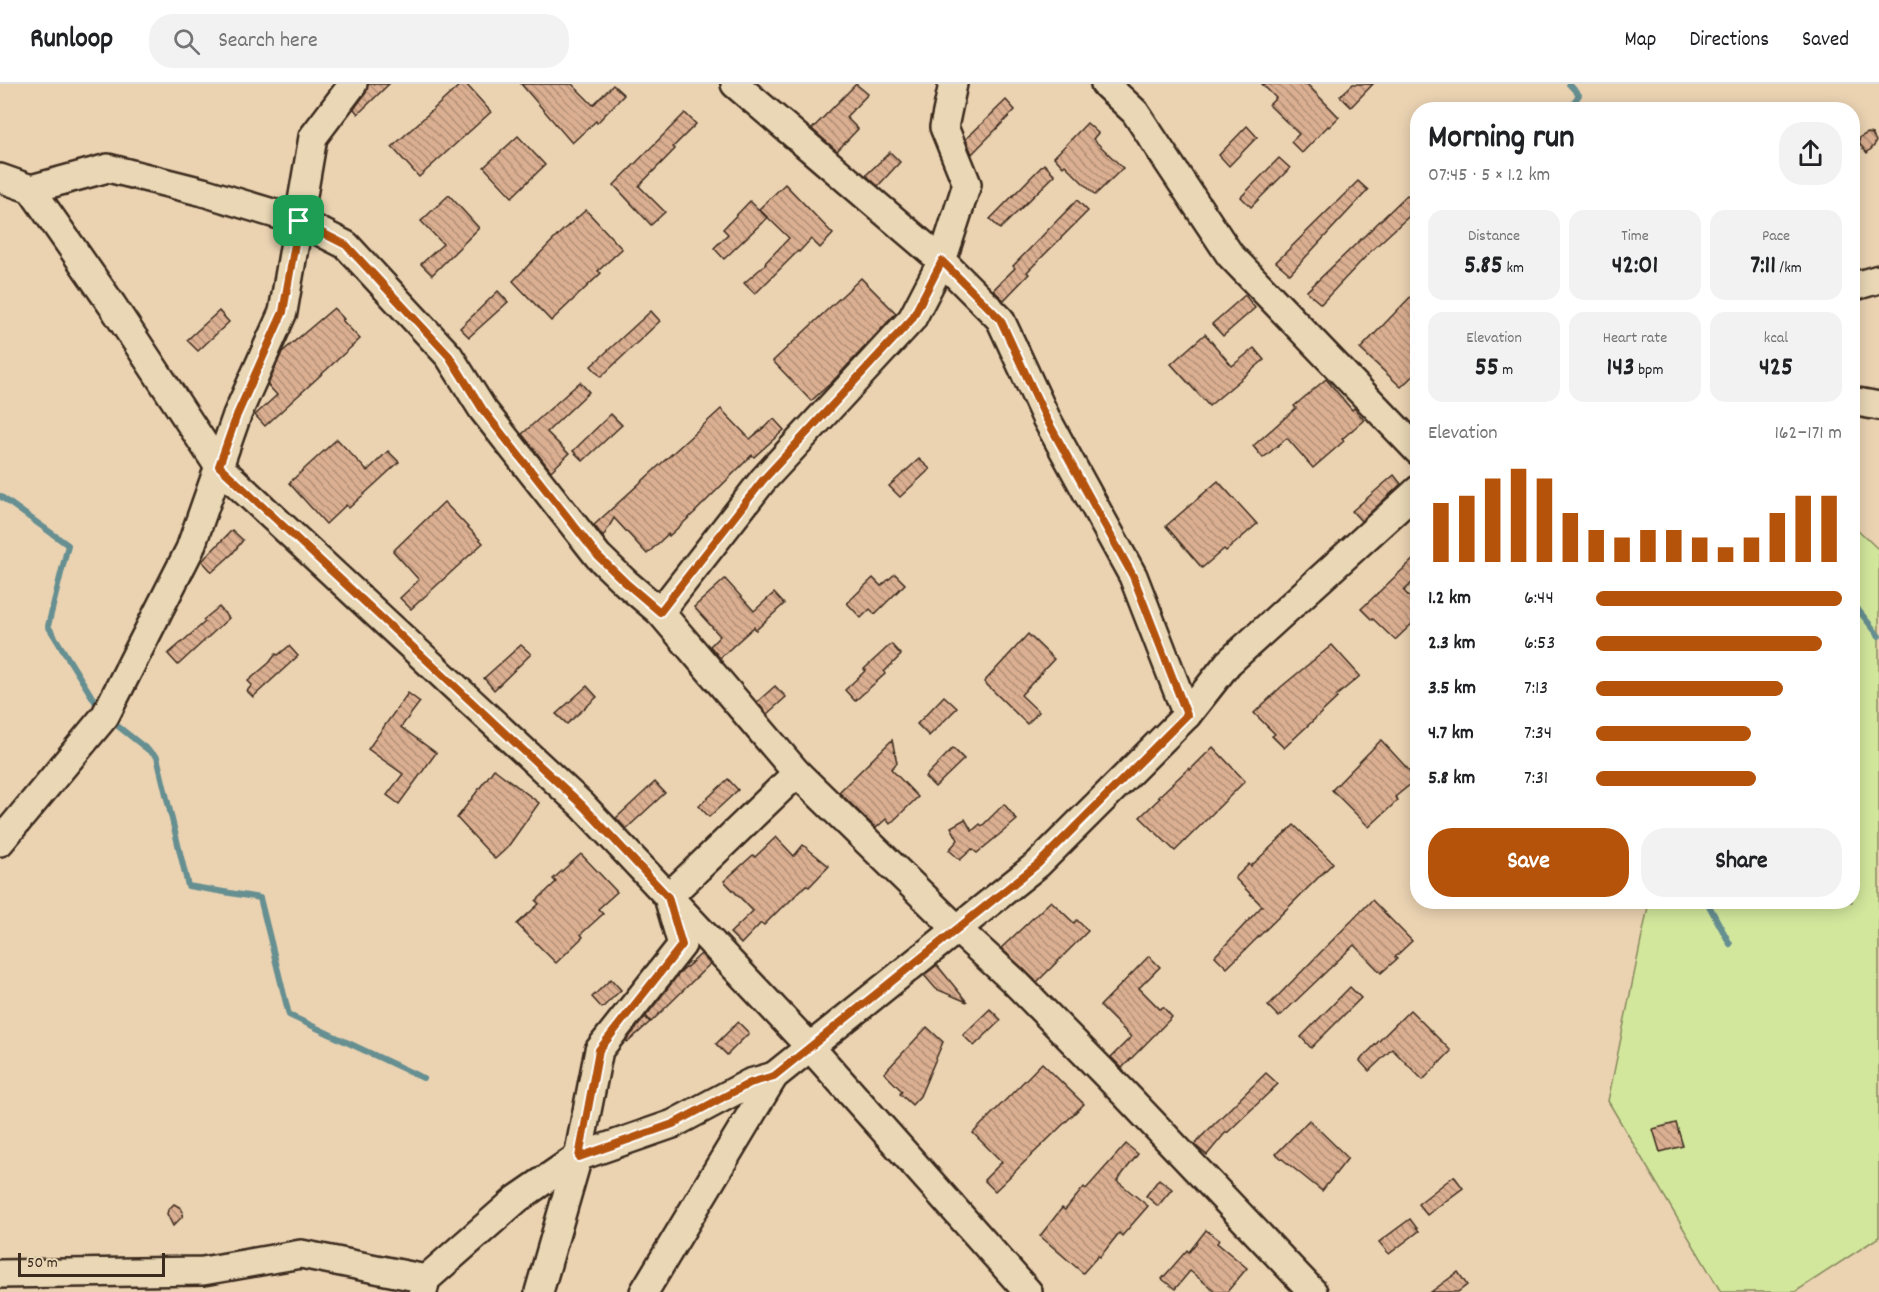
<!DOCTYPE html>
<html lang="en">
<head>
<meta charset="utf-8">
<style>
	body { margin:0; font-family:Dekko,sans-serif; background:#f2f2f2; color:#202124; height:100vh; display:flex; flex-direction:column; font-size:22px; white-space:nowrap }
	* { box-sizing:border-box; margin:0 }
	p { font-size:20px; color:#757577 }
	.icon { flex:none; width:33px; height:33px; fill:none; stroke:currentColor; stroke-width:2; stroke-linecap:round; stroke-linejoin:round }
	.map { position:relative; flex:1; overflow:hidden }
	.side { position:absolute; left:1410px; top:18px; width:450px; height:807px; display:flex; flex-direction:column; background:#fff; border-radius:24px; box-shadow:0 3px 15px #0003 }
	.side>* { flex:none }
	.scale { position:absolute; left:18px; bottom:15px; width:147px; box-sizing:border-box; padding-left:6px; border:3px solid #3b2a1e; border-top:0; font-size:16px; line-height:21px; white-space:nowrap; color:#3b2a1e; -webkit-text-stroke:4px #e9d7b5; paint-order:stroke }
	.pin { position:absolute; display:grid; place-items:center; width:51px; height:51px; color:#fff; margin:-26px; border-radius:12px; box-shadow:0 3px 9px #0006 }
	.round { display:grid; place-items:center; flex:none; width:63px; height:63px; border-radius:24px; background:#f2f2f2 }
	.overview { display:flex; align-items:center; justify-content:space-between; height:102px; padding:0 18px }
	h1 { font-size:33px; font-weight:700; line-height:45px }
	.stats { display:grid; grid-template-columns:repeat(3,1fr); gap:9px; height:102px; padding:6px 18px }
	.stats div { display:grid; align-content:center; border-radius:15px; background:#f2f2f2; text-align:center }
	.stats b { font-size:26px; font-weight:700 }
	.stats small { font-size:16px; font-weight:400 }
	.stats p { font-size:16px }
	.chart { height:168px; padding:12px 18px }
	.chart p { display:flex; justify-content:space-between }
	.chart svg { width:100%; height:108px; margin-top:6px; stroke:#b45309; stroke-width:6 }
	.button { display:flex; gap:12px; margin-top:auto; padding:12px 18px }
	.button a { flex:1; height:69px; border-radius:24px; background:#b45309; color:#fff; font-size:24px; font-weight:700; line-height:69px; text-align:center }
	.button a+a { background:#f2f2f2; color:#202124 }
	ul { padding:0 18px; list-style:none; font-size:20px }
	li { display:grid; grid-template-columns:96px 72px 1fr; align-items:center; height:45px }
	li i { height:15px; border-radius:8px; background:#b45309 }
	header { display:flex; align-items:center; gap:36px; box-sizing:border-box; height:84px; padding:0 30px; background:#fff; border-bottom:2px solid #e0e0e0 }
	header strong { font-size:28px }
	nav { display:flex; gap:33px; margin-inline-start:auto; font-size:21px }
	.search { width:420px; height:54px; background:#f2f2f2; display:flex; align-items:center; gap:15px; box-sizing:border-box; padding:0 21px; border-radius:24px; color:#757577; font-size:22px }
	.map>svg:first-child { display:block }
</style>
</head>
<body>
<header>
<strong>Runloop</strong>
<div class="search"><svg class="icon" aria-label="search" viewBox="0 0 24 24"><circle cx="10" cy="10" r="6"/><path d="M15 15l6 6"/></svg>Search here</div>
<nav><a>Map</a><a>Directions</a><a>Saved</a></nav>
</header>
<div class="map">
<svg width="1879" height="1208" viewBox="0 0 1879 1208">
	<defs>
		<pattern id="building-back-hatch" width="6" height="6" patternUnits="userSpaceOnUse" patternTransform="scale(1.5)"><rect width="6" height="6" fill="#dbaf91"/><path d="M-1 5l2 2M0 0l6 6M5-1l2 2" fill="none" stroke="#b38f76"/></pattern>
	</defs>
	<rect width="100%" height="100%" fill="#ebd3b2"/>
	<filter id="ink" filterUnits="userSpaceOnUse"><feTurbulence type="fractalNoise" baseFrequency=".0167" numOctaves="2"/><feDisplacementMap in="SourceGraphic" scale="12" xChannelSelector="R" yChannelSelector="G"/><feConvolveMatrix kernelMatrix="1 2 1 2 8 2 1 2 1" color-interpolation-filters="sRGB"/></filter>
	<g filter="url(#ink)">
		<!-- green -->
		<polygon fill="#d2e79c" stroke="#86885d" stroke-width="1.5" points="1853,441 1879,466 1879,1153 1795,1208 1721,1208 1608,1017 1649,818 1852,818"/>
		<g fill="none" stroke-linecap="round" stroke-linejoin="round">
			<!-- stream -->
			<g stroke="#668f91" stroke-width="6">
				<polyline points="1568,26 1579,11 1569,0"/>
				<polyline points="0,412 68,461 48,542 99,624"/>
				<polyline points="1852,518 1879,552"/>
				<polyline points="110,636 157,673 188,802 260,814 289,931 423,994"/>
				<polyline points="1707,818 1730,860"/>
			</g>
		</g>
		<!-- building -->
		<g fill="url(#building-back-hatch)" stroke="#3b2a1e" stroke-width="1.5">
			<polygon points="368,0 389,0 358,30 354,25 366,9"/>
			<polygon points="461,0 466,0 491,28 419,93 392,63"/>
			<polygon points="521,0 572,0 593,21 613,1 624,11 597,39 596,37 572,59"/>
			<polygon points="856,0 868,10 846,33 858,45 837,67 812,45"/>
			<polygon points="1262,0 1307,0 1339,33 1329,43 1328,42 1302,69 1291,58 1299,50 1269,21 1276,14"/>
			<polygon points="1353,0 1373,0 1351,23 1340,12"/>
			<polygon points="1006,16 1015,26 972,70 966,55"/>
			<polygon points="685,29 696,40 673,63 675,65 639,102 665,128 651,141 614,101"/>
			<polygon points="1087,39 1098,49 1093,55 1123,84 1095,111 1065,81 1063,83 1054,73"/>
			<polygon points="1247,42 1257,53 1229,82 1219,71"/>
			<polygon points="1868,49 1872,50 1876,57 1874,62 1867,69 1860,61 1859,57 1860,53"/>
			<polygon points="518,52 545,81 512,113 484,83"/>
			<polygon points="890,68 900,78 878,102 866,91"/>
			<polygon points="1279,74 1290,84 1251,123 1241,113"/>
			<polygon points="1044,80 1055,91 1000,145 990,135"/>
			<polygon points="1358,97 1368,106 1290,190 1276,178"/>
			<polygon points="785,100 833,150 820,164 811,155 799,168 798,167 755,210 744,199 766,180 765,179 789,154 759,125"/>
			<polygon points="449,111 479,144 432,191 421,180 443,160 421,137"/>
			<polygon points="1407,111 1418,121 1418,124 1371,167 1321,220 1308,209 1307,207"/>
			<polygon points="1077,116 1088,127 1027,188 1029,190 1004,216 993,206 1015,184 1013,182"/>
			<polygon points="750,117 767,134 724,175 714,164 728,150 723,145"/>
			<polygon points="586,126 622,165 598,187 601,189 551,237 513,197 563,146"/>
			<polygon points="861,194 896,229 832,298 811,317 773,277"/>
			<polygon points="1418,205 1418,287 1401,303 1360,265"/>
			<polygon points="498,207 508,218 469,253 460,244"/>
			<polygon points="1245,211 1255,224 1223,252 1212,240"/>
			<polygon points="334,224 344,235 342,236 360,255 265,342 255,331 277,311 268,301 282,268"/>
			<polygon points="219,227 229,238 198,267 187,256"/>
			<polygon points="651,227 660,237 601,293 591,282"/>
			<polygon points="1205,250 1232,282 1254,264 1264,276 1209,322 1171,280"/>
			<polygon points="1326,295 1352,326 1354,324 1364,336 1342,355 1344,357 1313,384 1287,354 1263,374 1253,362 1296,324 1294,322"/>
			<polygon points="580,298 589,308 547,348 569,370 551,387 522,350"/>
			<polygon points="721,325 750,355 774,335 784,346 754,373 752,371 694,429 669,452 668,450 647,470 614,434 603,453 594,441"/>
			<polygon points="611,330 622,341 583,377 573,367"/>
			<polygon points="337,355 367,387 388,367 399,378 349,424 346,421 326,440 289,399"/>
			<polygon points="919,375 930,385 900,413 889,402"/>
			<polygon points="1394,391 1401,400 1361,437 1352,427"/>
			<polygon points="1218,397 1257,440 1226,467 1224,465 1202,484 1166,442"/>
			<polygon points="444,418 483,459 411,525 400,514 419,496 393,467"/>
			<polygon points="232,446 243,456 232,470 212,488 202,477"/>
			<polygon points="1418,471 1418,493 1404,507 1418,522 1418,534 1395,556 1373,535 1372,536 1361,525"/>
			<polygon points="895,490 905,500 875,530 870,525 861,534 847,519 873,494 881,502"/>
			<polygon points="725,495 754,527 774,509 784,520 756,546 754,543 720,574 710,562 720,552 694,523"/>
			<polygon points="219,523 229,534 178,581 168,570 205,538 203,536"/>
			<polygon points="1028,550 1054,575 1021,611 1039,628 1027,640 984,598"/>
			<polygon points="891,560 901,571 884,588 885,590 855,617 845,606 866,586 864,585"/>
			<polygon points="521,561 531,570 494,606 484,594"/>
			<polygon points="1332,561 1360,592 1336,612 1337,614 1284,664 1272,652 1275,650 1254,629 1281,603"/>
			<polygon points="289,562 298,572 253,613 247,607 252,601 248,597 269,579 276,570 278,571"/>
			<polygon points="587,602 597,613 567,640 556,630"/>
			<polygon points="775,602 786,613 767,630 757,618"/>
			<polygon points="408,609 420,618 401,643 436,669 399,720 387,711 403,690 368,665"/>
			<polygon points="944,612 957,624 929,652 917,640"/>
			<polygon points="892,656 897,679 891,685 918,713 890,740 886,735 876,744 839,708"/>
			<polygon points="1381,656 1417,695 1395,713 1398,716 1369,743 1332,706"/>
			<polygon points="1213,663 1245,697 1175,767 1140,733 1160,714 1158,713 1189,684 1190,686"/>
			<polygon points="953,664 964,675 935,703 925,693"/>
			<polygon points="494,685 539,719 507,764 495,775 457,734"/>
			<polygon points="728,695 738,706 709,733 699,722"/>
			<polygon points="655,698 665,709 626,745 616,734"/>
			<polygon points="1004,720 1017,736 977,769 972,765 960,776 949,766 958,756 951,743 965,735 972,747 980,740 982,742"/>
			<polygon points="1294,741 1333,779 1227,884 1215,872 1262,822 1235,794 1249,780 1251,782"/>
			<polygon points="776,753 794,772 803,761 829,782 809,803 806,801 784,823 783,822 764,841 761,839 741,860 730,849 753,827 724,797 753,771 755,773"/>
			<polygon points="581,770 617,808 598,825 603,830 581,850 583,853 556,879 517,840 539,820 536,817 556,798 553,795"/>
			<polygon points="1372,816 1412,857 1395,873 1397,875 1381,889 1354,861 1279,933 1268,922"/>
			<polygon points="1051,817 1074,839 1077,836 1088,847 1037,898 1001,864"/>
			<polygon points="701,870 710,880 651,938 646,932 678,891"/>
			<polygon points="1149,872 1160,883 1139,904 1160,925 1163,923 1172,933 1122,984 1111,973 1131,953 1100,922"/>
			<polygon points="937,881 967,918 936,905 924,891"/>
			<polygon points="611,895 621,906 602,924 592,913"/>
			<polygon points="1350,903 1361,914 1311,964 1301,953"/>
			<polygon points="990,925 1001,936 974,962 963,951"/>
			<polygon points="1410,926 1451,967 1423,996 1392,965 1369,987 1360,977 1362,974"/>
			<polygon points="645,933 650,938 628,958 626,957"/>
			<polygon points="738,938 749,949 727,971 716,960"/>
			<polygon points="927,943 943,958 920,1012 912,1021 900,1010 902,1007 884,989"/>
			<polygon points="1042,979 1084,1020 995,1107 984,1096 1002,1078 973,1049"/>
			<polygon points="1266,989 1278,1000 1227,1049 1226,1048 1207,1071 1197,1063 1195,1061 1199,1055"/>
			<polygon points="1309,1036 1348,1074 1322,1107 1276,1070"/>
			<polygon points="1676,1039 1683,1062 1660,1068 1653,1045"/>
			<polygon points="1126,1060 1138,1070 1117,1097 1148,1122 1122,1152 1119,1149 1100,1173 1098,1172 1083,1189 1040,1152 1062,1124 1065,1126 1084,1103 1086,1105"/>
			<polygon points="1454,1092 1463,1104 1427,1131 1418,1120"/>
			<polygon points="1159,1095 1172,1105 1158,1122 1146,1112"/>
			<polygon points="174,1120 181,1124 183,1128 182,1133 173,1142 167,1130 168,1126"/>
			<polygon points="1410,1135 1419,1147 1389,1170 1379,1158"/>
			<polygon points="1206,1146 1219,1156 1217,1159 1247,1184 1227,1208 1216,1208 1190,1187 1175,1205 1162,1195 1187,1166 1189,1168"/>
			<polygon points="1458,1188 1467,1201 1458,1208 1431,1208"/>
		</g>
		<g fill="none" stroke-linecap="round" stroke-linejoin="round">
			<!-- minor casing -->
			<g stroke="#3b2a1e" stroke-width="32">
				<g id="minor">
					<polyline points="735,0 942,177 1000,235 1046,334 1133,492 1187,631"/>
					<polyline points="1105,0 1135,28 1230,171 1418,367"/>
					<polyline points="0,94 31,105 112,221 219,383 583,722 810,963 1028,1208"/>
					<polyline points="31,105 108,84 203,108 299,137 346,161 449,272 483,326 598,472 626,499 660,528 797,689 957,845 1014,897 1124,1009 1313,1208"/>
					<polyline points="1852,203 1879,195"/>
					<polyline points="1852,317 1879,322"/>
					<polyline points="660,528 763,396 912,235 942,177 967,100 944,43 953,0"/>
					<polyline points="0,758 105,632 190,465 237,331 283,228 313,53 353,0"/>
					<polyline points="0,1190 203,1187 301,1170 426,1195"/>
					<polyline points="423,1208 426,1195 517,1115 578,1073 673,1040 750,999 774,992"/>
					<polyline points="539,1208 578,1073 599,966 682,861 668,813 797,689"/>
					<polyline points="644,1208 774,992 1038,780 1187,631 1228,579 1418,406"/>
				</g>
			</g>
			<!-- minor -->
			<use href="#minor" stroke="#e9d7b5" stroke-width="27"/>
		</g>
	</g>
	<g fill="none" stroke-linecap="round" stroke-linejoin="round" filter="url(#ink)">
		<!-- route casing -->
		<g stroke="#fff" stroke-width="12">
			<polygon id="route" points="299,137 346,161 449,272 483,326 598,472 626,499 660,528 763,396 912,235 942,177 1000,235 1046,334 1133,492 1187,631 1038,780 774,992 750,999 673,1040 579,1073 599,966 682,861 668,813 583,722 219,382 237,331 283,228"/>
		</g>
		<!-- route -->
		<use href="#route" stroke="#b45309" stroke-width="8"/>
	</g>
</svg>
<div class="scale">50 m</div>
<div class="pin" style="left:299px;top:137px;background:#1e9e55"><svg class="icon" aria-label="arrive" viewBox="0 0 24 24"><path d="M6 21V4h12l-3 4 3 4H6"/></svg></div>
<section class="side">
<div class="overview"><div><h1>Morning run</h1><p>07:45 · 5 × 1.2 km</p></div><a class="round"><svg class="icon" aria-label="share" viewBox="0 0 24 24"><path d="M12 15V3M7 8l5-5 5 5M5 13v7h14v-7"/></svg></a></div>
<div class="stats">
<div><p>Distance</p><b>5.85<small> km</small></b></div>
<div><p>Time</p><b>42:01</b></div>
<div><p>Pace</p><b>7:11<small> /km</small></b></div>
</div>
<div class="stats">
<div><p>Elevation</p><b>55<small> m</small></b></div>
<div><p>Heart rate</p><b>143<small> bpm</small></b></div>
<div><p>kcal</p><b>425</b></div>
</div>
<div class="chart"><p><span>Elevation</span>162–171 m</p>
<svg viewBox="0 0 160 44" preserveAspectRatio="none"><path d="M5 44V20M15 44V17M25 44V10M35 44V6M45 44V10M55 44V24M65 44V31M75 44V34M85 44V31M95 44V31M105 44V34M115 44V38M125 44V34M135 44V24M145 44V17M155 44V17"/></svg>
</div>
<ul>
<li><b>1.2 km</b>6:44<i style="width:100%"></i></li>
<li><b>2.3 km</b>6:53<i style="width:92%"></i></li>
<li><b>3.5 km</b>7:13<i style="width:76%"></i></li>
<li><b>4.7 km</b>7:34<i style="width:63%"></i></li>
<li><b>5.8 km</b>7:31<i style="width:65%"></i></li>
</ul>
<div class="button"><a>Save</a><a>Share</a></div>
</section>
</div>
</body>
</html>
